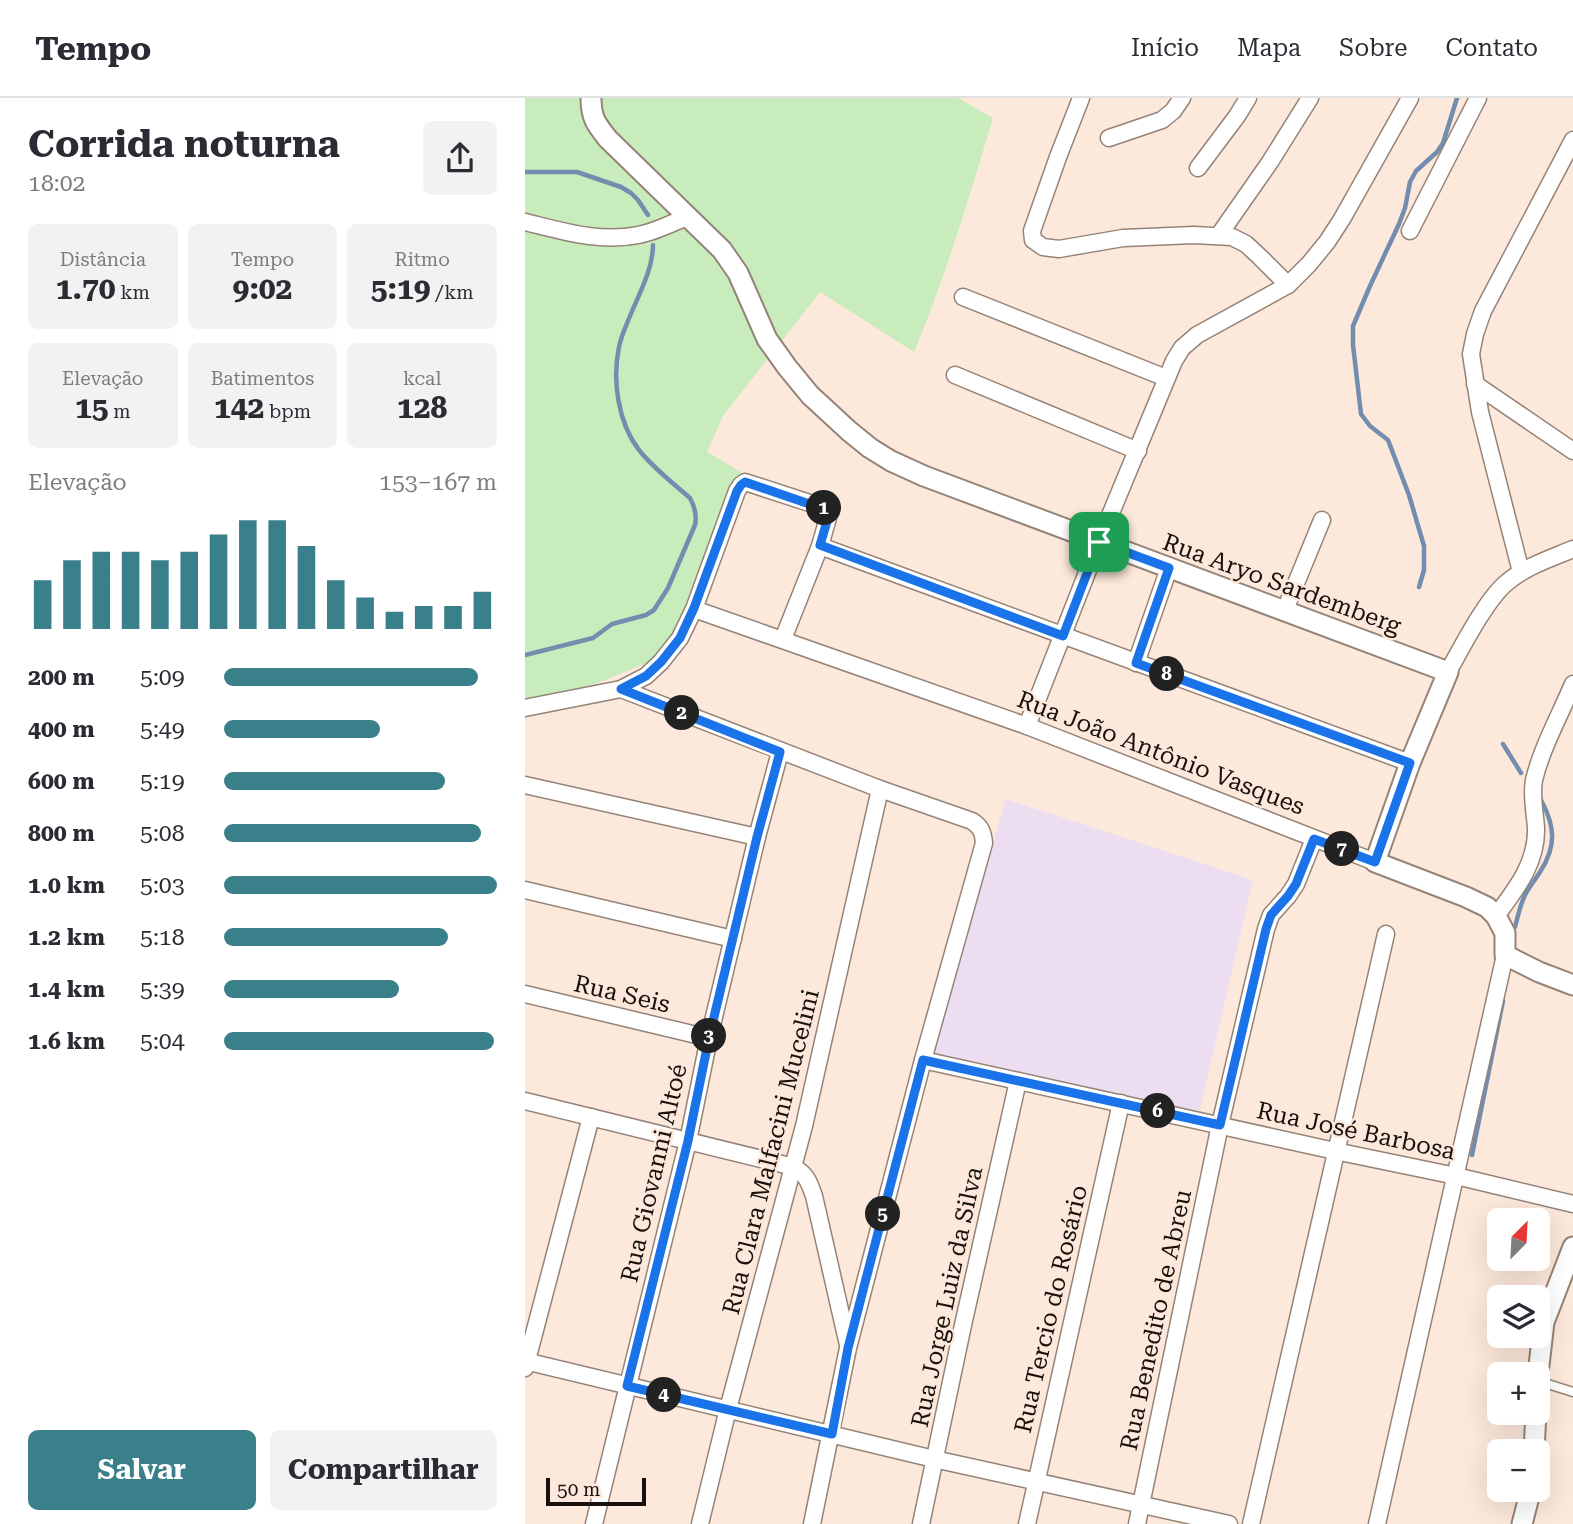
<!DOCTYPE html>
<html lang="pt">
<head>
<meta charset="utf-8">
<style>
	body { margin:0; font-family:"Roboto Serif",serif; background:#f2f2f3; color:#2b2b33; height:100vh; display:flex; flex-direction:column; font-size:26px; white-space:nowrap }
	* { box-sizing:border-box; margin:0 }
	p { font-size:23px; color:#7c7c81 }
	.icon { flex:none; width:38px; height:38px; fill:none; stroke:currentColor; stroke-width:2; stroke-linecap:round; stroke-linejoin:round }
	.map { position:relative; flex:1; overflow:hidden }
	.panel { display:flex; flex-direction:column; background:#fff; width:525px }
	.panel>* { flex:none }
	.needle { width:46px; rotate:24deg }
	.controls { position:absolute; left:962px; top:1110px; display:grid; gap:14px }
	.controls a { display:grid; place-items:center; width:63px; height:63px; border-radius:10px; background:#fff; box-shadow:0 7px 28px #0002; font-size:35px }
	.scale { position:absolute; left:21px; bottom:18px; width:100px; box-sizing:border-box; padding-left:7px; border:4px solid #18110c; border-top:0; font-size:19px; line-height:24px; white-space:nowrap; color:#18110c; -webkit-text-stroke:5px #fde9db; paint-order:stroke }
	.pin { position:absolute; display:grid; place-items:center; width:60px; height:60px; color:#fff; margin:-30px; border-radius:14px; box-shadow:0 4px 10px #0006 }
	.km { position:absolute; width:35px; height:35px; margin:-18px; border-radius:50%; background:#222; color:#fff; font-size:19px; line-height:35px; text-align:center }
	.round { display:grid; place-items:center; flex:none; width:74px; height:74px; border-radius:10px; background:#f2f2f3 }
	.headline { display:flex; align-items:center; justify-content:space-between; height:119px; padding:0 28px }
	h1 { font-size:38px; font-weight:700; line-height:52px }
	.stats { display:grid; grid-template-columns:repeat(3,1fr); gap:10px; height:119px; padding:7px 28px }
	.stats div { display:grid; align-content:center; border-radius:10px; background:#f2f2f3; text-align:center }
	.stats b { font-size:30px; font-weight:700 }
	.stats small { font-size:19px; font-weight:400 }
	.stats p { font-size:19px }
	.chart { height:196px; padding:14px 28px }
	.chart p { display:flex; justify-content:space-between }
	.chart svg { width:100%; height:126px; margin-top:7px; stroke:#39808a; stroke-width:6 }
	.button { display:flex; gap:14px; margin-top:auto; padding:14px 28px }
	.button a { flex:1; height:80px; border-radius:10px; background:#39808a; color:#fff; font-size:28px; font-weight:700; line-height:80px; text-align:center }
	.button a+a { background:#f2f2f3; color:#2b2b33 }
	ul { padding:0 28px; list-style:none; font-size:23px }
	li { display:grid; grid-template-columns:112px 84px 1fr; align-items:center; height:52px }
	li i { height:18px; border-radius:9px; background:#39808a }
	header { display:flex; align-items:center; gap:42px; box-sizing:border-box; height:98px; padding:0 35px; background:#fff; border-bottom:2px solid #e1e1e2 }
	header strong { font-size:33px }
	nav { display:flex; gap:38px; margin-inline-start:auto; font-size:24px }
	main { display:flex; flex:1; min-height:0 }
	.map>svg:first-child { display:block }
</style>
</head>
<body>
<header>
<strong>Tempo</strong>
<nav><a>Início</a><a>Mapa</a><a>Sobre</a><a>Contato</a></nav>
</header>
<main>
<section class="panel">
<div class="headline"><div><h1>Corrida noturna</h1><p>18:02</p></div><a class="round"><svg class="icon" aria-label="share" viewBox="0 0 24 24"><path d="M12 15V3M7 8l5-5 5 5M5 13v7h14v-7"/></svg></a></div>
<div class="stats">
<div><p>Distância</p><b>1.70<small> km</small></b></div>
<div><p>Tempo</p><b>9:02</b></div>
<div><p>Ritmo</p><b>5:19<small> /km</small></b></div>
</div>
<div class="stats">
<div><p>Elevação</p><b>15<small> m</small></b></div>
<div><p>Batimentos</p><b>142<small> bpm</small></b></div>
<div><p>kcal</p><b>128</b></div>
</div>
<div class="chart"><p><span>Elevação</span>153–167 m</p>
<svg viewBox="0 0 160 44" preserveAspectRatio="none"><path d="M5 44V27M15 44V20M25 44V17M35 44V17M45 44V20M55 44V17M65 44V11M75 44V6M85 44V6M95 44V15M105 44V27M115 44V33M125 44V38M135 44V36M145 44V36M155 44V31"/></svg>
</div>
<ul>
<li><b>200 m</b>5:09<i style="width:93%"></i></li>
<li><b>400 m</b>5:49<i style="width:57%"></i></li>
<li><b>600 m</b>5:19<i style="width:81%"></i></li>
<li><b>800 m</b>5:08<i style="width:94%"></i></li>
<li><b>1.0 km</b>5:03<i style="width:100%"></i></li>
<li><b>1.2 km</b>5:18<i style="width:82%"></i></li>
<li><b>1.4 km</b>5:39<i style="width:64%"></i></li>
<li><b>1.6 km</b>5:04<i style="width:99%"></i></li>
</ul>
<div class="button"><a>Salvar</a><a>Compartilhar</a></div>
</section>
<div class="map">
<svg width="1048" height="1426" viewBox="0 0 1048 1426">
	<rect width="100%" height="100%" fill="#fde9db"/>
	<!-- education -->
	<polygon fill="#ecddf0" points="481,701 728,782 674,1016 402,956"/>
	<!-- green -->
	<path fill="#c8ecbb" d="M0,0H433L468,20C444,99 421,178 389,254L295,194L198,318L182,354L216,374L172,497L159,525L132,561L33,601L0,607Z"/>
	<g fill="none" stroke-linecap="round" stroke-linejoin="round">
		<!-- stream -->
		<g stroke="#738dae" stroke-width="4.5">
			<polyline points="0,74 52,74 96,89 106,95 113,102 123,117"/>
			<polyline points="894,489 899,472 899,448 884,397 863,342 845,328 836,316 828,247 828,228 845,188 874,126 880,110 885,84 891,73 912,54 918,45 932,0"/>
			<path d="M0,557L68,540L87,526L121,517L129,512L143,490L170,427C172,417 170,409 165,400C148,385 128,370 114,352C93,325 87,282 94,249C96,238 101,228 105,218C114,196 128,171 128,147"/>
			<polyline points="978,646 996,675"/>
			<path d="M990,829C993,818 995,807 1000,797C1004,789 1010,782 1015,774C1032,748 1030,728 1016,702"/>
			<polyline points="947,1057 978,903"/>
		</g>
		<!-- service casing -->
		<g stroke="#958377" stroke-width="11">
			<polyline id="service" points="1013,1283 1048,1294"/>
		</g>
		<!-- minor casing -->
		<g stroke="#958377" stroke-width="19">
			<g id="minor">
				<polyline points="556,0 533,59 507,133 508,142 518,149 534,151 598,140 669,137 707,139 721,146 735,159 763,187"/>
				<polyline points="584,40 637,22 648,13 657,0"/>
				<polyline points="673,70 712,18 723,0"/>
				<path d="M0,124C37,133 75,145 113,137C130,134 147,125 164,118"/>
				<polyline points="885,133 953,0"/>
				<polyline points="694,137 745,64 785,0"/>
				<polyline points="438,199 641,280"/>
				<polyline points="430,277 613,353"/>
				<polyline points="950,286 1048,353"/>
				<polyline points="295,448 885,665"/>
				<polyline points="996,474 955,314 946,256 950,236 958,213 1048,42"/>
				<polyline points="169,511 502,628 850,764"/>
				<polyline points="760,512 797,422"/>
				<polyline points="611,565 644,470"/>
				<path d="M923,574C937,549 960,504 980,486C999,469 1024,461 1048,451"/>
				<path d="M96,591L355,691L447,723C456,729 458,734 459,745L398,962L323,1250L287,1426"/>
				<polyline points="0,610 96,591 121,578 136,564 155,540 169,511 212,393 216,387 220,384 294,408 302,414 303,420 295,448 258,541"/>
				<polyline points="502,628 574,444 649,263 657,250 672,237 763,187 784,166 802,144 817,121 885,0"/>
				<polyline points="0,687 232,739"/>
				<polyline points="0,792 208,841"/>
				<path d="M971,818C991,791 1012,765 1011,730C1010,715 1006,697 1009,682C1017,649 1035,617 1048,586"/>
				<polyline points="0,896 184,940"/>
				<polyline points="398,962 810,1053 931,1078 1048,1106"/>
				<path d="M0,1003L269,1069C282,1077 284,1084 289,1098L323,1247"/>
				<polyline points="0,1263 409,1361 704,1426"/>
				<polyline points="0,1270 66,1019"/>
				<polyline points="69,1426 163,1043 184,940 232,739 255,654"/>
				<polyline points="175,1426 203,1311 279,1028 355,691"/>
				<polyline points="396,1426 438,1227 493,983"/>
				<polyline points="502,1426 596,1005"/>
				<polyline points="612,1426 695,1027 741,831 746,817 763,798 771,786 789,741"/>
				<polyline points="726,1426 861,836"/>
				<polyline points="852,1426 980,857"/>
			</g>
		</g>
		<!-- tertiary casing -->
		<g stroke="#958377" stroke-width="23">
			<g id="tertiary">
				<path d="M66,0C66,20 71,26 83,41L197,152L213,175L242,241L262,269L285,297L324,333L345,350L366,363L399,378L923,574L885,665L850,764L941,799L962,809L971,818L980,835V857L1014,874L1048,887"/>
				<polyline points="1013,1276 1019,1224 1048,1149"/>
				<polyline points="1009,1353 1011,1314"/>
				<polyline points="997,1426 1006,1391"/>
			</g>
		</g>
		<!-- service -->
		<use href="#service" stroke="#fff" stroke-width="8"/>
		<!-- minor -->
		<use href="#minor" stroke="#fff" stroke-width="16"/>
		<!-- tertiary -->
		<use href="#tertiary" stroke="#fff" stroke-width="19"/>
	</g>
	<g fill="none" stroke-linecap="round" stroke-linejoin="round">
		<!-- route casing -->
		<g stroke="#fff" stroke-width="14">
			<polygon id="route" points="220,384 299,411 303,420 295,447 538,538 574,444 644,470 611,565 885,665 850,764 789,741 771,786 763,798 746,817 741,831 695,1027 398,962 323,1250 307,1336 102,1288 163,1043 184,940 232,739 255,654 96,591 121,578 136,564 155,540 169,510 212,393 216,387"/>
		</g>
		<!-- route -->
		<use href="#route" stroke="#1a73e8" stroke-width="9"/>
	</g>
	<g text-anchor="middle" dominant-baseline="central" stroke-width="5" stroke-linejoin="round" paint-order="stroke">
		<!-- street labels -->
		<g font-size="24" fill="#18110c" stroke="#fde9db">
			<text transform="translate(757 486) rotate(20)">Rua Aryo Sardemberg</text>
			<text transform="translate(636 655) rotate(21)">Rua João Antônio Vasques</text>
			<text transform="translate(97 896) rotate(13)">Rua Seis</text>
			<text transform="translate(831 1033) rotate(12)">Rua José Barbosa</text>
			<text transform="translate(246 1054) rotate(-76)">Rua Clara Malfacini Mucelini</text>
			<text transform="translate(129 1075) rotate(-77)">Rua Giovanni Altoé</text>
			<text transform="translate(422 1199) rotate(-78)">Rua Jorge Luiz da Silva</text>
			<text transform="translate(526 1211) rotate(-77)">Rua Tercio do Rosário</text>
			<text transform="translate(631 1222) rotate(-78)">Rua Benedito de Abreu</text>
		</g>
	</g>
</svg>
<div class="controls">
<a><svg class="needle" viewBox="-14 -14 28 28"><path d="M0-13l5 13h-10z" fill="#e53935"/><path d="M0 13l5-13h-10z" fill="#7c7c81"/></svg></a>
<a><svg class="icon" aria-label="layers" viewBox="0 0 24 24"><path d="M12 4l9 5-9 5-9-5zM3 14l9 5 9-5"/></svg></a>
<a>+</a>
<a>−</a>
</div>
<div class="scale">50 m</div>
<div class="pin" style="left:574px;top:444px;background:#1e9e55"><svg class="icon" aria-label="arrive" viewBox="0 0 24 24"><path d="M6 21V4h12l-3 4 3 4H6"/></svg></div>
<b class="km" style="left:299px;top:410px">1</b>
<b class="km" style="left:157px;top:615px">2</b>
<b class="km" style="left:184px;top:938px">3</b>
<b class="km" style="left:139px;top:1297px">4</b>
<b class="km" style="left:358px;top:1116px">5</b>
<b class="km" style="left:633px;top:1013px">6</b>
<b class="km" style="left:817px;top:751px">7</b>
<b class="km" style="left:642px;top:576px">8</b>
</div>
</main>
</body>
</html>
